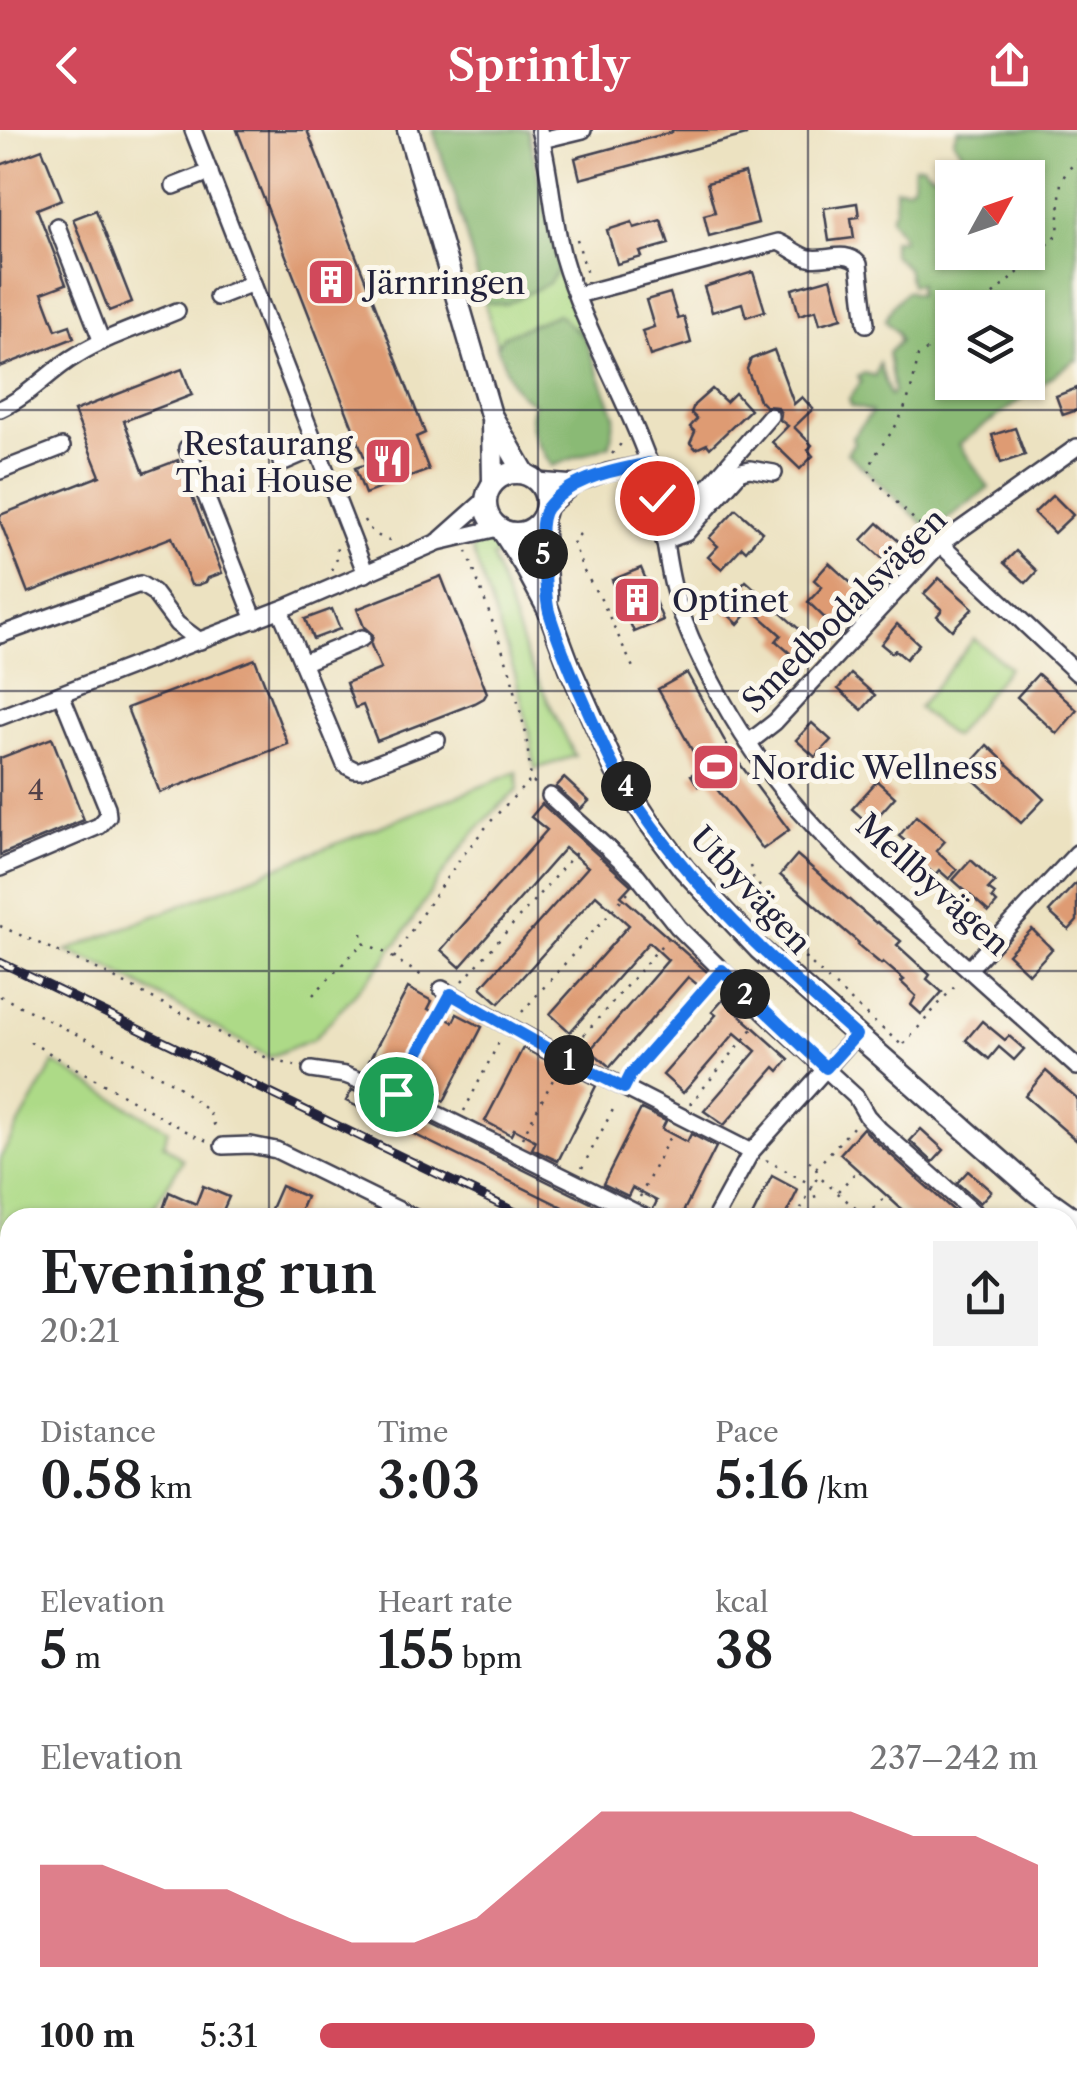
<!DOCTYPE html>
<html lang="en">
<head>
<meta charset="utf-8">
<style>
	body { margin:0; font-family:"Libre Caslon Text",serif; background:#f2f2f2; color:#202124; height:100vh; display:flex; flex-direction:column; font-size:38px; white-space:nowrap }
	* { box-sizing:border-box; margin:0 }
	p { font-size:32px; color:#757577 }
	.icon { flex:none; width:55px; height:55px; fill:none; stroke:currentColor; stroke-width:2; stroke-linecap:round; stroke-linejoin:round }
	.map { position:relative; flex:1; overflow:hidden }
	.sheet { position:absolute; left:0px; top:1078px; width:1078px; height:888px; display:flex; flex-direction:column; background:#fff; border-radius:30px 30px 0 0; box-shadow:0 2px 8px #0004 }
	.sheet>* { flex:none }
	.needle { width:65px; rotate:50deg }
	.fabs { position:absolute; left:935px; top:30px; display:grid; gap:20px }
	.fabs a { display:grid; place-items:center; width:110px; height:110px; border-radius:0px; background:#fff; box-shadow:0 2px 8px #0004; font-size:50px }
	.pin { position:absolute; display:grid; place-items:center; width:85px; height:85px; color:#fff; margin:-42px; border:5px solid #fff; border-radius:50%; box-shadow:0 2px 10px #0007 }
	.km { position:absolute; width:50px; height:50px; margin:-25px; border-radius:50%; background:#222; color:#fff; font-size:28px; line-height:50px; text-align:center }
	.round { display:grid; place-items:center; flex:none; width:105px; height:105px; border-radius:0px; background:#f2f2f2 }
	.headline { display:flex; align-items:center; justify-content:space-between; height:170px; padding:0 40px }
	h1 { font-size:55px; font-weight:600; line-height:75px }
	.figures { display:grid; grid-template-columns:repeat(3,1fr); gap:15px; height:170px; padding:10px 40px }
	.figures div { display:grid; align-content:center }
	.figures b { font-size:50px; font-weight:600 }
	.figures small { font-size:28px; font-weight:400 }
	.figures p { font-size:28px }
	.chart { height:280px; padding:20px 40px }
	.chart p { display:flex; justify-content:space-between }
	.chart svg { width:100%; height:180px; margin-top:10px; fill:#d1495b; opacity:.7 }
	ul { padding:0 40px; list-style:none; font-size:32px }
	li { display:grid; grid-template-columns:160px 120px 1fr; align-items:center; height:75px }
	li i { height:25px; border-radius:12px; background:#d1495b }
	header { display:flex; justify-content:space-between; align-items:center; height:130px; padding:0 40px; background:#d1495b; color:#fff; font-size:45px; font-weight:600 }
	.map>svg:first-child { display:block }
</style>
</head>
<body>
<header><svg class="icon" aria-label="back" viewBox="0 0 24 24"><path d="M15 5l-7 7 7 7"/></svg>Sprintly<svg class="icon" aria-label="share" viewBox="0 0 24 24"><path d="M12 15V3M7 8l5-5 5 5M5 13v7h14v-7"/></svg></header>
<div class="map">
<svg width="1077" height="1963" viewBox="0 0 1077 1963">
	<rect width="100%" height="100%" fill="#fbf7ec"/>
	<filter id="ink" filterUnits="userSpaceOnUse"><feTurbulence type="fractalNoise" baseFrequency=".01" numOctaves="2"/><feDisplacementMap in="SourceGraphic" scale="20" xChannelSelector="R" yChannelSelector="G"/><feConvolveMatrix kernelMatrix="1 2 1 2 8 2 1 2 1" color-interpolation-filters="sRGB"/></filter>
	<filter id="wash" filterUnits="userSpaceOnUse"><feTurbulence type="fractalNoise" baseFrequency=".0048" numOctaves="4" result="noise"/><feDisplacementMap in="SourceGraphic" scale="40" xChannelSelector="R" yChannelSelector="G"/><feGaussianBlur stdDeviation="2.25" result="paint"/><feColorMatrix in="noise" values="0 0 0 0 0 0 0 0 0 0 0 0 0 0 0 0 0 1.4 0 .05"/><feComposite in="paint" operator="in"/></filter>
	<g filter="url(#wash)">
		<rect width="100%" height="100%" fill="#ece2c1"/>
		<!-- green -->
		<g fill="#adda87" stroke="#687e61" stroke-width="2.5">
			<polygon points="559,138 585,209 574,197 504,206 497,216 483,167 490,173"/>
			<path d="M480,413C511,414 518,443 529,468L523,470C517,454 510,438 498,425L492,427L526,525L575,626L535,639L530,605L515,544L471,416Z"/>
			<polygon points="974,509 1009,537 953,607 918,578"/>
			<path d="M517,642L518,660C467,700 433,759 398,812L391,818L386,829L314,909L269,927L109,838L66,821Z"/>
			<polygon points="54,933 168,1000 163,1014 183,1030 148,1087 10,1088 10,1185 0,1184 0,1028"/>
			<polygon points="1077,1520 1077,1641 1068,1637 1068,1522"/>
			<polygon points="269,1955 453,1955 467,1963 287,1963"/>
			<polygon points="628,1955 736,1955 736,1963 642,1963"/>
			<polygon points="759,1955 852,1955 849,1963 759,1963"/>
		</g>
		<!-- forest -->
		<g fill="#8aba74" stroke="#566e58" stroke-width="2.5" fill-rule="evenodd">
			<polygon points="433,0 528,0 559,138 549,153 506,174 490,173 483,167 456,69"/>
			<path d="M958,0H1077V231L1075,230L959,314L989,358L931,401L847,323L854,313L852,308L872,282L851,276L849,269L861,252L858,247L864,243L875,246L879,233L890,266L894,262L888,223L900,211L897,202L885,191L893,175L907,161L918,165L919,154L911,155L907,138L892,124V110H902V106L890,88L895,78V58H908L913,54L914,36L922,35L930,43L952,49V122H1028V48L955,47L965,39L961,20L953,10ZM952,178H1028V252H952Z"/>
			<path d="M558,184L585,209L615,285L610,315L552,336C539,316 524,298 534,274C530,270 525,268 520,264C509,252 503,231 497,216L504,206Z"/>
			<polygon points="0,1303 10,1303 10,1407 0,1403"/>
		</g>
		<g id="blocks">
			<!-- building -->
			<g fill="#de9b73">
				<polygon points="237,0 307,0 425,303 416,307 429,340 365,364 355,338 367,334"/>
				<polygon points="672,0 745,0 746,5 580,49 575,28 672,2"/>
				<polygon points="42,19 62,69 37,79 66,154 42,163 56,200 70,195 74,208 0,237 0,35"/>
				<polygon points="745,43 758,93 709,106 704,85 715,82 707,53"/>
				<polygon points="857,73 859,87 851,88 854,108 829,111 824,78"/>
				<polygon points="96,80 132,172 109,181 73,89"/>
				<polygon points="661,90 669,114 640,122 642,127 617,134 607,100 632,92 634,98"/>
				<polygon points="753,142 765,181 746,187 742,173 712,182 704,157"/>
				<polygon points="831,148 842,188 820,194 816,180 799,185 792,159"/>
				<polygon points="670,163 678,189 684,187 691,213 650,226 642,201 654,197 646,170"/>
				<polygon points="774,220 794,274 802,267 813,279 794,297 812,315 808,320 813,326 800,339 772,312 788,296 780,290 781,283 777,277 765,276 759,270 747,239 751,229"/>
				<polygon points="182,239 192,265 124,291 144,343 178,330 222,443 208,448 206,452 198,455 191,455 172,407 28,463 0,391 0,385 100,346 74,281"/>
				<polygon points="1077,258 1077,280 1063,285 1056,266"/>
				<polygon points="712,259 726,272 735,263 750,280 710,318 707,314 696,319 690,313 695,302 690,297 697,289 691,283 694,275"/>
				<polygon points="1015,298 1025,325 1001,333 992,305"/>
				<polygon points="1053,365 1073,385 1054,403 1034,383"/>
				<polygon points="736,379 762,402 746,421 742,417 722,439 708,427 718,416 709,408"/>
				<polygon points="878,393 902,414 886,432 862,410"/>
				<polygon points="1016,421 1037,441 1026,453 1004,433"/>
				<polygon points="829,433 862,463 833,496 808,472 822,457 814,450"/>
				<polygon points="641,438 663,490 634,502 612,450"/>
				<polygon points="441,446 487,563 484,568 475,573 377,611 363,575 355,578 346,553 381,539 371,515 373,505 364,497 357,479"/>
				<polygon points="939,448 973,478 952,500 937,486 942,480 924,464"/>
				<polygon points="746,451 766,469 773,461 782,470 775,478 815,513 799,531 776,511 781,505 752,479 738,494 721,478"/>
				<polygon points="332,479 340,499 313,509 305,489"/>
				<polygon points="897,494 919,514 906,529 895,520 892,523 881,514"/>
				<polygon points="255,529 288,614 160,663 127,578"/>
				<polygon points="687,543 731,622 789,700 763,719 709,649 698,656 691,645 702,638 658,559"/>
				<polygon points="851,544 875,565 862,580 838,559"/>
				<polygon points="1038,544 1077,580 1057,604 1017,567"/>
				<polygon points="812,593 831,610 815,627 796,610"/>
				<polygon points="52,608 84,690 0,725 0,628"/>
				<polygon points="987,615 1044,669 1021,693 964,641"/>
				<polygon points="564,648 589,671 581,679 556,657"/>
				<polygon points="877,651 895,667 870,695 852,679"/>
				<polygon points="542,674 629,753 631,755 621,766 714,848 704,860 688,847 610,937 590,920 668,830 649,812 570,902 550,884 629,795 596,765 499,873 481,857 588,737 565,718 460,837 441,820 547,700 531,687"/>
				<polygon points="916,686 945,711 936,721 957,740 949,749 939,740 935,745 919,731 923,726 899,706"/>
				<polygon points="797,725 876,793 877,792 901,811 897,815 930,845 927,849 942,862 926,880 921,884 911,875 916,866 901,852 904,850 883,832 881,834 858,815 859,813 780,745"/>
				<polygon points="971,730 995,752 988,759 995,764 992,768 997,773 989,782 953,750"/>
				<polygon points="1077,752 1077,791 1069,800 1049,782"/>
				<polygon points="1032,799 1052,819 1029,844 1008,824"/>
				<polygon points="408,858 432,871 428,879 453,892 457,884 482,897 444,971 419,958 423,951 397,937 393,945 369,931"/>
				<polygon points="723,870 789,929 779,941 775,937 724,995 704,981 756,921 735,903 683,963 663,945 716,885 712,882"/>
				<polygon points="982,891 1005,910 1009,906 1024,919 1014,930 999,917 989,929 966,910"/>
				<polygon points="523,918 596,956 558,1031 532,1019 536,1011 514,999 511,1005 485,991"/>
				<polygon points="1046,941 1077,968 1077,1011 1025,966"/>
				<polygon points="352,960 411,984 621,1088 585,1088 346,971"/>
				<polygon points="641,979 666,991 662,999 687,1012 691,1004 716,1017 680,1088 658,1088 653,1079 657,1071 632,1058 628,1066 603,1054"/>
				<polygon points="863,998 872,1008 962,1088 911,1088 886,1065 840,1024"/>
				<polygon points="921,999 944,1020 933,1032 910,1011"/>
				<polygon points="968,1041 991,1061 980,1073 957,1053"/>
				<polygon points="772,1046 798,1060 784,1088 751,1088"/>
				<polygon points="203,1056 229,1067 221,1085 226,1088 160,1088 169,1062 196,1074"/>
				<polygon points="281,1056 306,1067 297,1088 267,1088"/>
			</g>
		</g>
	</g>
	<g filter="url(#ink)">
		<use href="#blocks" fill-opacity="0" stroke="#403f4f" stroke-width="2.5"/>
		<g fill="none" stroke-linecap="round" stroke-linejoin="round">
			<!-- minor casing -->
			<g stroke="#403f4f" stroke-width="20">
				<g id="minor">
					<polyline points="193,0 366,444"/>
					<path d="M539,0C551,41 552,85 563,127C583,197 623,261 648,330C662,370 663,415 673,456C690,523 741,609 784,662C829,717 883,764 936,810C983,852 1030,895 1077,937"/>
					<polyline points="542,10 583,0"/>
					<polyline points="174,56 210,42"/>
					<polyline points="57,96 102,212"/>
					<path d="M577,165L778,112C788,116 799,126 809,128C828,131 845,119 859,134L866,194"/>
					<polyline points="217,167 253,153"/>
					<path d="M0,279C30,266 49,241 77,225C108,206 144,195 177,181"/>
					<polyline points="187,318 255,490"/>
					<polyline points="281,333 318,317"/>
					<polyline points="0,341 62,317"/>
					<polyline points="538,351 575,354"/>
					<polyline points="546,379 575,354 607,342 649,333"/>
					<polyline points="661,395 675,391 689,379 770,286"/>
					<polyline points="441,409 486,369"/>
					<polyline points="664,411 686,403 741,341 750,339 774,343"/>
					<polyline points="940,414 1077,543"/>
					<polyline points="280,480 345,635 355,640 360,640 437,610"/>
					<polyline points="0,505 140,454 153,462 177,494 200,511"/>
					<polyline points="302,533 362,508"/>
					<polyline points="0,587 289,476 438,412 498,398"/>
					<polyline points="748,613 775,592 940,414 1077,317"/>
					<polyline points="550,666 637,745 678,797 766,884 856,967 867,986 880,1000 980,1088"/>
					<polyline points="0,738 99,696 108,686 107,677 61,564"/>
					<polyline points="969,839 1077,723"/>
					<polyline points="442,859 564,927 751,1022"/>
					<polyline points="311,940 345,945 396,964 647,1088"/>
					<polyline points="223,1016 251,1015 276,1020 415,1088"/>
					<polyline points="715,1088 751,1022 856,905"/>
					<polyline points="1068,1512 1077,1509"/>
					<polyline points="0,1531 10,1503"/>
					<polyline points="0,1574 10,1579"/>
					<polyline points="0,1739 10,1747"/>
					<polyline points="1074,1748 1077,1749"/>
					<polyline points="0,1767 10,1776"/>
					<polyline points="0,1784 10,1792"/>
					<polyline points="0,1839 10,1844"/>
					<polyline points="1068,1905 1077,1909"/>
					<polyline points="1027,1955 1035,1963"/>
					<polyline points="80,1963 81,1955"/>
					<polyline points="1008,1963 1009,1955"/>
				</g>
			</g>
			<!-- major casing -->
			<g stroke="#403f4f" stroke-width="25">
				<g id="major">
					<polyline points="408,0 491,285 525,344"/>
					<polyline points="492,292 493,352"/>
					<circle cx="516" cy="373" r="30"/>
					<polyline points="542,388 547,467"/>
					<polyline points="502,400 525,436 548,479 570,538 616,641 649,692 684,739 759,819 1035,1061 1077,1091"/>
					<polyline points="1068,1102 1077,1114"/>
					<polyline points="1068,1262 1077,1234"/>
					<polyline points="1068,1336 1077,1312"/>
					<polyline points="862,1963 864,1955"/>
					<polyline points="886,1963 890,1955"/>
				</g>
			</g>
			<!-- highway casing -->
			<g stroke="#403f4f" stroke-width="28">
				<g id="highway">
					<polyline points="0,1623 10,1629"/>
					<polyline points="0,1664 10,1669"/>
					<polyline points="0,1691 10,1697"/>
					<polyline points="191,1955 195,1963"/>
					<polyline points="240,1955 247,1963"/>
					<polyline points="505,1955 519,1963"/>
					<polyline points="574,1955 588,1963"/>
					<polyline points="749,1955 750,1963"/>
				</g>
			</g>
			<!-- path -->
			<g stroke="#403f4f" stroke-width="2.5" stroke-dasharray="2.5 8" stroke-linecap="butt">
				<polyline points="577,109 587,144"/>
				<polyline points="977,178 1028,134 1058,104 1061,50 1077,29"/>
				<polyline points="612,324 620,315 621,311"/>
				<path d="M364,390C371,404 382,410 397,411"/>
				<path d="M928,403L886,362L869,340C876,320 884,314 895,297C908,275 914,252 918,226L942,209L952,198"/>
				<polyline points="580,404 573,411 583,440 602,471 635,542"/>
				<polyline points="467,421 510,541 526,604 531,650 537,655"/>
				<polyline points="331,440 338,427 336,415"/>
				<polyline points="750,736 754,750 786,785 780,804 864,883 903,916"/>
				<polyline points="0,796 99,840 267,928 295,936"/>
				<polyline points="362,803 363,813 382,821 427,849"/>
				<path d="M394,828C434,764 474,703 529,652"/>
				<polyline points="463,851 580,718"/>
				<polyline points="313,865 362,814"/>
				<polyline points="0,866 172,952 209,982 216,999"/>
				<polyline points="522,882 629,761"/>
				<polyline points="30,912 193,1005 207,1011"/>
				<polyline points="577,913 667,809"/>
				<polyline points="904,914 958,852"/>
				<polyline points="630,944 711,853"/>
				<polyline points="405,950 444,878"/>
				<polyline points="690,974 755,896"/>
				<polyline points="464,981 499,912"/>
				<polyline points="522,1008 556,944"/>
				<polyline points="766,1030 812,1055 816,1070"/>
				<polyline points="809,1031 816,1038 818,1046"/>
				<polyline points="582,1038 616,974"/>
				<polyline points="816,1038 855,995"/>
				<polyline points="838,1061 858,1040"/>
				<polyline points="640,1067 672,1002"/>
				<polyline points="867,1087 886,1065"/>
				<polyline points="796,1088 818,1046 867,1088"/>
				<polyline points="1068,1401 1077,1383"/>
				<polyline points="1068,1405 1077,1408"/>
				<polyline points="1068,1530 1077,1528"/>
				<polyline points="1068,1725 1077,1729"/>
				<polyline points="1068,1885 1077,1890"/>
				<polyline points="0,1898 10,1875"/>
				<polyline points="0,1924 10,1922"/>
				<polyline points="131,1955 143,1963"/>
				<polyline points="928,1963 932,1955"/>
			</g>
			<!-- minor -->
			<use href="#minor" stroke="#fff" stroke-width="15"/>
			<!-- major -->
			<use href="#major" stroke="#fff" stroke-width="20"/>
			<!-- highway -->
			<use href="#highway" stroke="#fff" stroke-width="22"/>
			<!-- rail casing -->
			<g stroke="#22223b" stroke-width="9">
				<g id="rail">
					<polyline points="0,832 528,1088"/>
					<polyline points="1068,1362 1077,1367"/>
				</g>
			</g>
			<!-- rail -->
			<use href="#rail" stroke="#fbf7ec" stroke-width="5" stroke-dasharray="15" stroke-linecap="butt"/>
		</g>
	</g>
	<g fill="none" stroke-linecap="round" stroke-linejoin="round" filter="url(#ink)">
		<!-- route casing -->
		<g stroke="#fff" stroke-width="20">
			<path id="route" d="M396,964L451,864L564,928L624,958L631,944L722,840L826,938L856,905C765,824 680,749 617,643C604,619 593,592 582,567C570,540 558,511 549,482C546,471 546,457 545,445C543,428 537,391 547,378C571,347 613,341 649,333L657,368"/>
		</g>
		<!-- route -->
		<use href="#route" stroke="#1a73e8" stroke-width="12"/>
	</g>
	<!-- grid -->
	<path fill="none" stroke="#22223b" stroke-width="2.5" stroke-opacity="0.55" d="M269,0V1088M538,0V1088M808,0V1088M0,280H1077M0,561H1077M0,841H1077M0,1122H10M1068,1122H1077M0,1402H10M1068,1402H1077M0,1683H10M1068,1683H1077M269,1955V1963M538,1955V1963M808,1955V1963"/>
	<!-- icons -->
	<defs>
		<g id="building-square" transform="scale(2.5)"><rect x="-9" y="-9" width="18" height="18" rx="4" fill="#d1495b" stroke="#fbf7ec"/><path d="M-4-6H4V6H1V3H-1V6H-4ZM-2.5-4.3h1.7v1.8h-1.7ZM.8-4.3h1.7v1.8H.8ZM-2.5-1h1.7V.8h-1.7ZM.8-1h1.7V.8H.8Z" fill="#fff"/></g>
		<g id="restaurant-square" transform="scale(2.5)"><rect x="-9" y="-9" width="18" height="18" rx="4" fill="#d1495b" stroke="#fbf7ec"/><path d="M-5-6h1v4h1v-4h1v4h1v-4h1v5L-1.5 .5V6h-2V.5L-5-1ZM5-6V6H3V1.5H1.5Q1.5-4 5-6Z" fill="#fff"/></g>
		<g id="stadium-square" transform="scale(2.5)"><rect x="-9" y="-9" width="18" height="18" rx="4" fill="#d1495b" stroke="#fbf7ec"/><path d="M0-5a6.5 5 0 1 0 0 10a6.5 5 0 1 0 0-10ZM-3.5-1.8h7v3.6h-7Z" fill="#fff"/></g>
	</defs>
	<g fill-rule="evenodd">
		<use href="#building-square" x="331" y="152"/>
		<use href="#restaurant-square" x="388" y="331"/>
		<use href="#building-square" x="637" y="470"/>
		<use href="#stadium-square" x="716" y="637"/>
	</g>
	<g text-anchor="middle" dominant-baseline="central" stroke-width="10" stroke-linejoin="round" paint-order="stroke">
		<!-- number labels -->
		<g font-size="28" fill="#514049">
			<text x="36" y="660">4</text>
		</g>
		<!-- poi labels -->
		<g font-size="32" fill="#22223b" stroke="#fbf7ec" text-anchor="start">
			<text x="366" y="152">Järnringen</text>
			<text x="353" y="313" text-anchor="end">Restaurang<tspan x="353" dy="37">Thai House</tspan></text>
			<text x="672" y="470">Optinet</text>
			<text x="751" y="637">Nordic Wellness</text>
		</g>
		<!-- street labels -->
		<g font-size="32" fill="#22223b" stroke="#fbf7ec">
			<text transform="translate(844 480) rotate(-45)">Smedbodalsvägen</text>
			<text transform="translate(933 754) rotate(42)">Mellbyvägen</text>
			<text transform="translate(751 760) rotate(47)">Utbyvägen</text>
		</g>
	</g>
</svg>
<div class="fabs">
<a><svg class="needle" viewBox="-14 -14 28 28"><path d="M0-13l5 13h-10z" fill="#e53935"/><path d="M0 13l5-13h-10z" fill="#757577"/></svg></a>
<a><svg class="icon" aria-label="layers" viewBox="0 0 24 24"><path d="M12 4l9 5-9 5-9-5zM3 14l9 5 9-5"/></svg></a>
</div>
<div class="pin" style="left:396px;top:964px;background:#1e9e55"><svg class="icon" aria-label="arrive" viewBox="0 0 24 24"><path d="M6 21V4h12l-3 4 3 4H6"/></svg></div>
<div class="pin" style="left:657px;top:368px;background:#d93025"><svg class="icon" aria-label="check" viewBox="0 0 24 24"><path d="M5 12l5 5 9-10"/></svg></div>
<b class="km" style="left:569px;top:930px">1</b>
<b class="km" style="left:745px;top:864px">2</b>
<b class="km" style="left:626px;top:656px">4</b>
<b class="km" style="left:543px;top:424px">5</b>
<section class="sheet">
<div class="headline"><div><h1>Evening run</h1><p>20:21</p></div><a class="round"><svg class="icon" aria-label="share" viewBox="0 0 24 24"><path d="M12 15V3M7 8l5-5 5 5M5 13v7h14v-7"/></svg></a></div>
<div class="figures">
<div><p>Distance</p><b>0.58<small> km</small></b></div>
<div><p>Time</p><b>3:03</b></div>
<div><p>Pace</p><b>5:16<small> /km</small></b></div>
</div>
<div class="figures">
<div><p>Elevation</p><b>5<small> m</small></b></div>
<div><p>Heart rate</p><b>155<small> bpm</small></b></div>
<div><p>kcal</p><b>38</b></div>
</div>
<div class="chart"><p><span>Elevation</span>237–242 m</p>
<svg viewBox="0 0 160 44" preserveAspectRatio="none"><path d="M0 44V19L10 19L20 25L30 25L40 32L50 38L60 38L70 32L80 19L90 6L100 6L110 6L120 6L130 6L140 12L150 12L160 19V44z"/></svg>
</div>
<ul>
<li><b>100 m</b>5:31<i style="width:69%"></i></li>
</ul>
</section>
</div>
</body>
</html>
